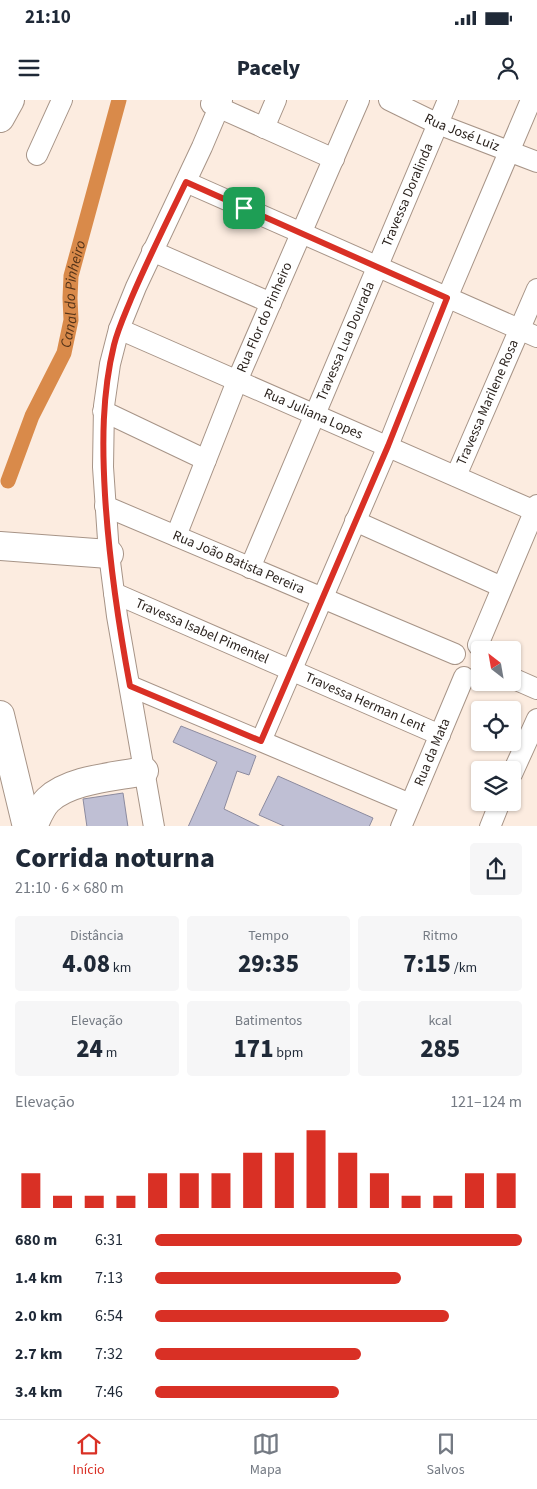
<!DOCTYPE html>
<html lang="pt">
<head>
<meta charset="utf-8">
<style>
	body { margin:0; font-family:"Source Sans 3",sans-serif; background:#f6f6f7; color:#1f2937; height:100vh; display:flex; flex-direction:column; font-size:19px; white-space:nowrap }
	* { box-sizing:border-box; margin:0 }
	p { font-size:16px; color:#747a83 }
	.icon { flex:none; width:28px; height:28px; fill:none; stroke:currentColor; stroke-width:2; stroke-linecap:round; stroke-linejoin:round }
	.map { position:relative; height:726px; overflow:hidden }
	.panel { display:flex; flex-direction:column; background:#fff; flex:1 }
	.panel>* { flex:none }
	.needle { width:32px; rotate:329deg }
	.buttons { position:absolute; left:471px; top:541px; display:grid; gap:10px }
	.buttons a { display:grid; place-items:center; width:50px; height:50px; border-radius:5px; background:#fff; box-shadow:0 1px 4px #0004; font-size:25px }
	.pin { position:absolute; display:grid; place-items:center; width:42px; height:42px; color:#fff; margin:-21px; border-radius:10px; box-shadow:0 2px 8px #0006 }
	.round { display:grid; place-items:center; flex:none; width:52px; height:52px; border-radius:5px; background:#f6f6f7 }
	.overview { display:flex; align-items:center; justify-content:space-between; height:85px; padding:0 15px }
	h1 { font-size:28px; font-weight:800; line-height:38px }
	.metrics { display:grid; grid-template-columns:repeat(3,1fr); gap:8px; height:85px; padding:5px 15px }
	.metrics div { display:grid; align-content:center; border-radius:5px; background:#f6f6f7; text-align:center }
	.metrics b { font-size:25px; font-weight:800 }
	.metrics small { font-size:14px; font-weight:400 }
	.metrics p { font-size:14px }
	.chart { height:140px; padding:10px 15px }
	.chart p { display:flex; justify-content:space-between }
	.chart svg { width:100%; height:90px; margin-top:5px; stroke:#d93025; stroke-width:6 }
	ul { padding:0 15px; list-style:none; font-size:16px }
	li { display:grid; grid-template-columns:80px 60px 1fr; align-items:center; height:38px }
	li i { height:12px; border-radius:6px; background:#d93025 }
	.status { display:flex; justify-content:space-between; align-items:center; height:35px; padding:0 25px; background:#fff; direction:ltr }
	.status svg { height:14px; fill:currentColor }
	header { display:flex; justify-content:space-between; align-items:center; height:65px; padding:0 15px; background:#fff; font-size:22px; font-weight:800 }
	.tabs { display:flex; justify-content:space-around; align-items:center; height:70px; border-top:1px solid #e0e1e3; background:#fff; font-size:14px; color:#747a83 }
	.tabs a { display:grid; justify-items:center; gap:2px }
	.tabs .selected { color:#d93025 }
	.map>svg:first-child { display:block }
</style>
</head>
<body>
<div class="status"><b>21:10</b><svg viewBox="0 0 49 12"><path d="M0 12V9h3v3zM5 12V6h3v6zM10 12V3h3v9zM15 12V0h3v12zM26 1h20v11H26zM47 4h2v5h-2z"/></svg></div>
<header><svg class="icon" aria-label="menu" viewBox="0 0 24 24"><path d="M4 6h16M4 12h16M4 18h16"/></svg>Pacely<svg class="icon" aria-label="person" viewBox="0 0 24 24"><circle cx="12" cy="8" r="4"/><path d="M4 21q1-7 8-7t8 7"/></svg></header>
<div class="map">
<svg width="537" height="727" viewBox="0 0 537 727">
	<rect width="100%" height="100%" fill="#fcece0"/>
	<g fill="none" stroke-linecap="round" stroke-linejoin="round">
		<!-- canal -->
		<path stroke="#d98a4a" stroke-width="15" id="s1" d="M8,381L32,316L64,253L71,220L70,198L71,176L119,0"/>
	</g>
	<!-- building -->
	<g fill="#bfbfd4" stroke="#8c8b9f">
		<polygon points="181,626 256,656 249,675 237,671 224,709 261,727 188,727 217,662 173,642"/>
		<polygon points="278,676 373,718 369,727 286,727 259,715"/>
		<polygon points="123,693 128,727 87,727 83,699"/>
	</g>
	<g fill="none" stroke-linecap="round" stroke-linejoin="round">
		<!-- minor casing -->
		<g stroke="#a79487" stroke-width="22">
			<g id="minor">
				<path id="s2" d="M389,0L438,24L537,62"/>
				<polyline points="211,4 334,59"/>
				<polyline points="264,28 276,0"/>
				<polyline points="37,55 62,0"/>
				<polyline points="186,82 537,237"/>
				<polyline points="152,151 271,203"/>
				<path id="s3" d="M119,229L537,412"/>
				<polyline points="103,311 206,360"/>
				<path id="s4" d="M456,376L537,189"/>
				<path id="s5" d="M105,406L455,554"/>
				<polyline points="355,421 502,487"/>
				<path id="s6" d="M176,436L237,281L359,0"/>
				<path id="s7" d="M250,468L448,0"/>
				<path id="s8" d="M114,493L440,635"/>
				<polyline points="478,545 537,405"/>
				<polyline points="512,578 537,589"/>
				<polyline points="130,586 410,704"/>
				<polyline points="261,641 388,346 447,198 531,0"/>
				<polyline points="512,674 537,619"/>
				<polyline points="154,727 117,516 109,454 103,367 104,306 110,264 119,229 136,187 202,47 222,0"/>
				<path id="s9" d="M401,727L464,577"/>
				<polyline points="490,727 500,702"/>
			</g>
		</g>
		<!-- highway casing -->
		<g stroke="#a79487" stroke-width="30">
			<g id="highway">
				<polyline points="0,18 10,0"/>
				<polyline points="0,446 109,454"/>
				<polyline points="0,615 27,727"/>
				<path d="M33,727C37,717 41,707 48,700C70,679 115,677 144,671"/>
			</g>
		</g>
		<!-- minor -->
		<use href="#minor" stroke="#fff" stroke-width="20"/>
		<!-- highway -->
		<use href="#highway" stroke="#fff" stroke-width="28"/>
	</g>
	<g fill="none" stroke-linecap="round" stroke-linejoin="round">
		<!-- route casing -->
		<g stroke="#fff" stroke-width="10">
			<path id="route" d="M186,82L447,198L388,346L261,641L130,586C118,522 109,459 105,395C102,344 102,294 114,245C118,229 125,214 131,199C148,159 167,121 186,82Z"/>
		</g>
		<!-- route -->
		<use href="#route" stroke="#d93025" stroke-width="6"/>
	</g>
	<g text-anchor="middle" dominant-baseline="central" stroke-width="4" stroke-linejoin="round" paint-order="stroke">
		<!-- street labels -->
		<g font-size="14" fill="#2b231e" stroke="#fcece0">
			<text stroke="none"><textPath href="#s2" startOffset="80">Rua José Luiz</textPath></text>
			<text stroke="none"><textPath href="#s7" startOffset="405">Travessa Doralinda</textPath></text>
			<text stroke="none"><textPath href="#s6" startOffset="236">Rua Flor do Pinheiro</textPath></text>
			<text stroke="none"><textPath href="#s7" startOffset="246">Travessa Lua Dourada</textPath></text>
			<text stroke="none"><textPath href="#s4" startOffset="80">Travessa Marilene Rosa</textPath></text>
			<text stroke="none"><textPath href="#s3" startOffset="212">Rua Juliana Lopes</textPath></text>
			<text stroke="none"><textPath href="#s5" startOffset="145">Rua João Batista Pereira</textPath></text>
			<text stroke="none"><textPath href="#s8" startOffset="96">Travessa Isabel Pimentel</textPath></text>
			<text stroke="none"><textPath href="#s8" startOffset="274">Travessa Herman Lent</textPath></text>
			<text stroke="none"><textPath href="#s9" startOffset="81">Rua da Mata</textPath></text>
		</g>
		<!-- water labels -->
		<g font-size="15" font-style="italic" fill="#553419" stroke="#fcece0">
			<text stroke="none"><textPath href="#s1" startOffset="200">Canal do Pinheiro</textPath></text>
		</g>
	</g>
</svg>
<div class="buttons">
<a><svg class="needle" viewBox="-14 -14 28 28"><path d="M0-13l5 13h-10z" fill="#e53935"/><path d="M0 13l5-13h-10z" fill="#747a83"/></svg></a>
<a><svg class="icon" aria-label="locate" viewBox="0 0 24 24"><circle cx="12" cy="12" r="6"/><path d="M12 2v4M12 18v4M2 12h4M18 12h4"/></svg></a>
<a><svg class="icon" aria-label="layers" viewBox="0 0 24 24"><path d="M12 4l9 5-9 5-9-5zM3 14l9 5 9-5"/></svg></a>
</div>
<div class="pin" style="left:244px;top:108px;background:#1e9e55"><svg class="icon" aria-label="arrive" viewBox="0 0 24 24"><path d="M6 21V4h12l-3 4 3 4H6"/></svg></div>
</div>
<section class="panel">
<div class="overview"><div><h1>Corrida noturna</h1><p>21:10 · 6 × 680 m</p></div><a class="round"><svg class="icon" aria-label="share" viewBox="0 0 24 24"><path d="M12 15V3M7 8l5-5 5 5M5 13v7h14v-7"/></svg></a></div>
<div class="metrics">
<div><p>Distância</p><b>4.08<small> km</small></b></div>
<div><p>Tempo</p><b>29:35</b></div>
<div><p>Ritmo</p><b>7:15<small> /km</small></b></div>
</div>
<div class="metrics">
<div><p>Elevação</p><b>24<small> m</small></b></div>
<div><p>Batimentos</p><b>171<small> bpm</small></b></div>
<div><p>kcal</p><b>285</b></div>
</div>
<div class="chart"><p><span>Elevação</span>121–124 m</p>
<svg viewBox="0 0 160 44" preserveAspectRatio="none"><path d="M5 44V27M15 44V38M25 44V38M35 44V38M45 44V27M55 44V27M65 44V27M75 44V17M85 44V17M95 44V6M105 44V17M115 44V27M125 44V38M135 44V38M145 44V27M155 44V27"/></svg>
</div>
<ul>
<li><b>680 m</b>6:31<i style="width:100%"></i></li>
<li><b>1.4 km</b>7:13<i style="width:67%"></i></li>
<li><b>2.0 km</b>6:54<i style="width:80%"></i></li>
<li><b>2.7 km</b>7:32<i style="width:56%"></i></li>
<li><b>3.4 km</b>7:46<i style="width:50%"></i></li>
</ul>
</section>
<nav class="tabs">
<a class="selected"><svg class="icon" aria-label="home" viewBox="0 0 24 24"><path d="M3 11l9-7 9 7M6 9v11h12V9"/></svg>Início</a>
<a><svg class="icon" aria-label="map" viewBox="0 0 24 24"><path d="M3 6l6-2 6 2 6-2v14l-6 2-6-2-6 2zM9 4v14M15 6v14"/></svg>Mapa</a>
<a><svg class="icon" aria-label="saved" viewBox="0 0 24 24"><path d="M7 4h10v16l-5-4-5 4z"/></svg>Salvos</a>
</nav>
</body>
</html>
